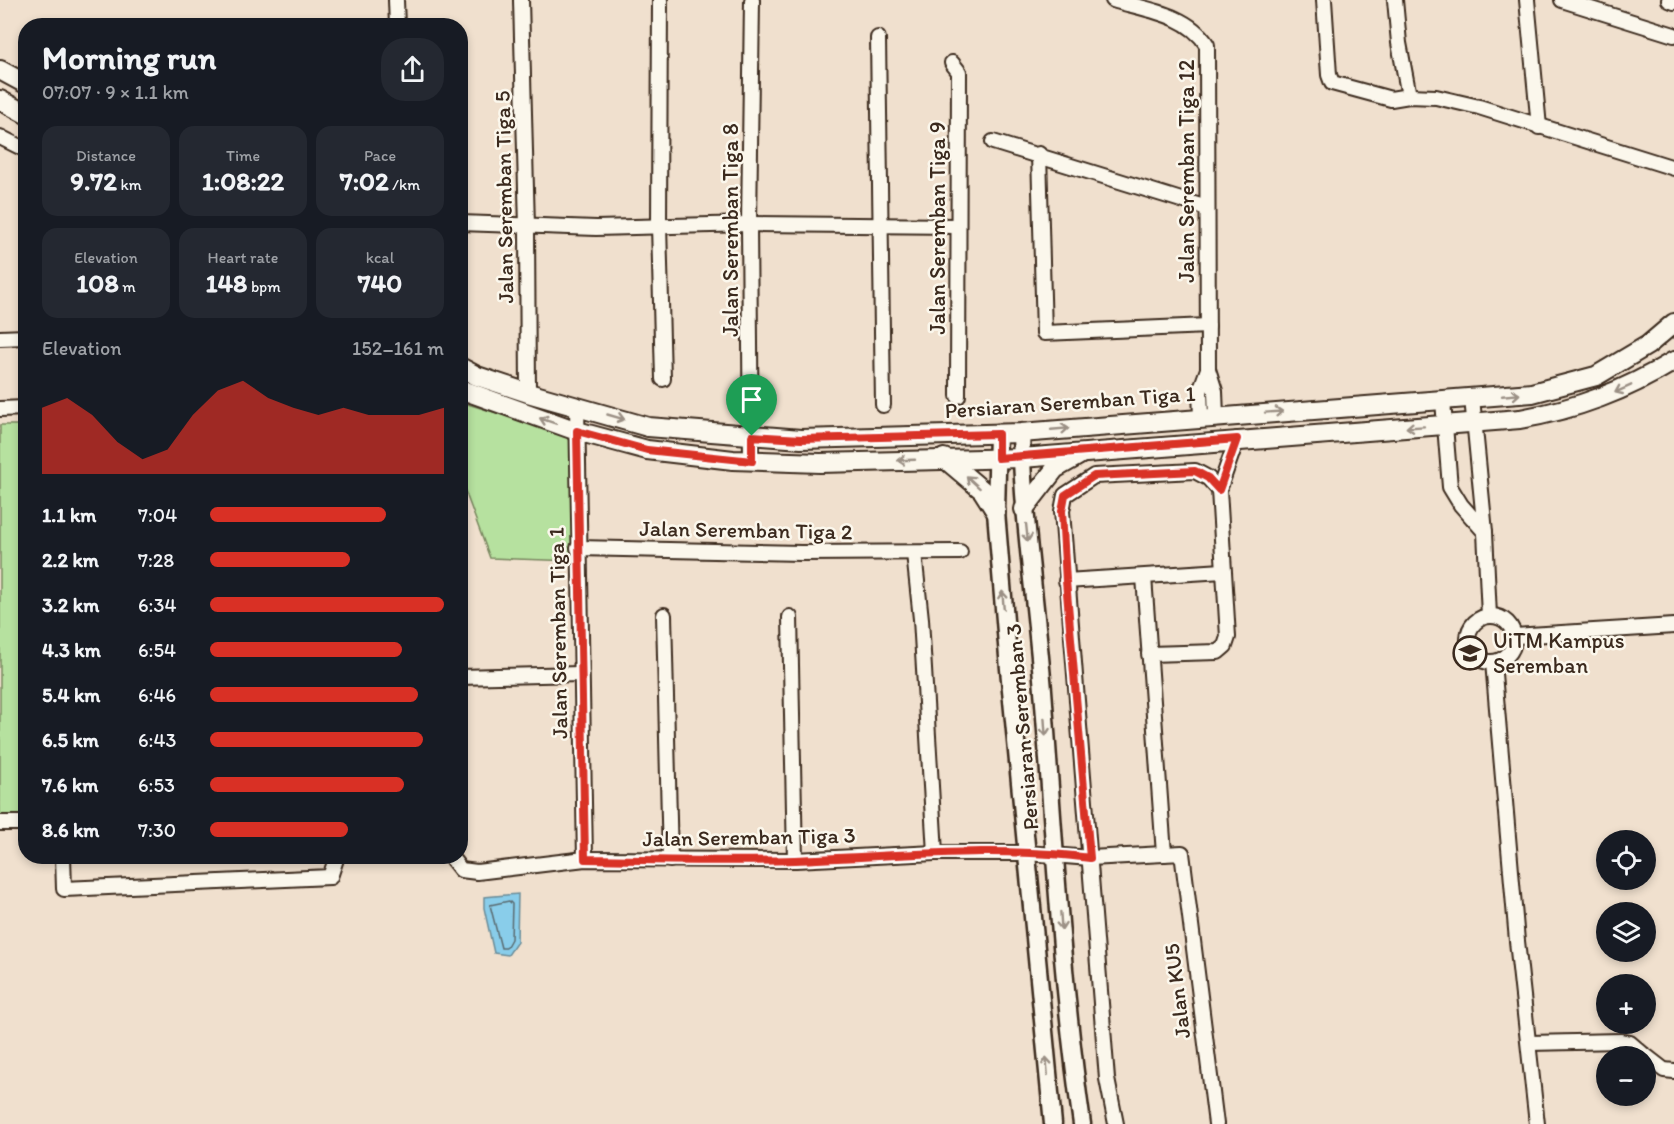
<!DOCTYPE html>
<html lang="en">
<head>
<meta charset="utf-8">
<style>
	body { margin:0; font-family:Itim,sans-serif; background:#242831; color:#f1f3f6; height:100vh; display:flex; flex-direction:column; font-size:22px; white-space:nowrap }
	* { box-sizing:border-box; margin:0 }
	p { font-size:20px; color:#9ea1a6 }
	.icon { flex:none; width:33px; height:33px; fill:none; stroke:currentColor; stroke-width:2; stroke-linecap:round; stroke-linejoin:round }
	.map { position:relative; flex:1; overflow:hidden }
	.panel { position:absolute; left:18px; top:18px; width:450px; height:846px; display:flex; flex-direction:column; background:#171b24; border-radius:24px; box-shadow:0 3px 9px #0003 }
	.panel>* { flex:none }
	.controls { position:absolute; left:1596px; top:830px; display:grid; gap:12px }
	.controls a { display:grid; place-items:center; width:60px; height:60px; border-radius:50%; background:#171b24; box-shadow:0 3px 9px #0003; font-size:30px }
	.pin { position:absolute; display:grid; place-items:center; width:51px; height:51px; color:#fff; margin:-62px -26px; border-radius:50% 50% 50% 0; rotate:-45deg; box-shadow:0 0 6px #0007 }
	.pin .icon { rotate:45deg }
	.round { display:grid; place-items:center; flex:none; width:63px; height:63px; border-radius:24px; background:#242831 }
	.overview { display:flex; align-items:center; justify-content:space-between; height:102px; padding:0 24px }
	h1 { font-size:33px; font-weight:700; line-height:45px }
	.figures { display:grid; grid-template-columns:repeat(3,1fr); gap:9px; height:102px; padding:6px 24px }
	.figures div { display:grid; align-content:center; border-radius:15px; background:#242831; text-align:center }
	.figures b { font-size:26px; font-weight:700 }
	.figures small { font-size:16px; font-weight:400 }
	.figures p { font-size:16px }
	.chart { height:168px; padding:12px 24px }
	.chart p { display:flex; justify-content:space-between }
	.chart svg { width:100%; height:108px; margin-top:6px; fill:#d93025; opacity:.7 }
	ul { padding:0 24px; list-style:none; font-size:20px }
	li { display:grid; grid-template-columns:96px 72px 1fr; align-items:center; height:45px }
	li i { height:15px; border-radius:8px; background:#d93025 }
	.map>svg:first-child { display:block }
</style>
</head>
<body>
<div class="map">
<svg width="1674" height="1124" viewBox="0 0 1674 1124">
	<rect width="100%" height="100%" fill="#f0e0ce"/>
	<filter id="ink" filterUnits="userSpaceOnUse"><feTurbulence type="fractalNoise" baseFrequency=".0167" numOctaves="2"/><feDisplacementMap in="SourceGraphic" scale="12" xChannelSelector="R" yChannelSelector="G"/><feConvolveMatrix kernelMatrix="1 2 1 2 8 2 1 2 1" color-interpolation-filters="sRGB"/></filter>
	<g filter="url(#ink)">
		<!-- green -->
		<g fill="#b6e19f" stroke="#78865e" stroke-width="1.5">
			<polygon points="461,402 571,436 576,561 490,558 461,480"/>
			<rect x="0" y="425" width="25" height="395"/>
		</g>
		<!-- water -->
		<polygon fill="#89cdea" stroke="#6a8c98" stroke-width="1.5" points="518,894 517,942 508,955 494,953 484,908 484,897"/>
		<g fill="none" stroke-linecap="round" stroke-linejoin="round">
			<!-- shore -->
			<polygon stroke="#5a6b70" stroke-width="1.5" points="509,901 512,904 511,939 506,948 501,948 490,905"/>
			<!-- minor casing -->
			<g stroke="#3b2a1e" stroke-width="18">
				<g id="minor">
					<polyline points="396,0 397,26"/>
					<polyline points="521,0 527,227 528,393"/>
					<polyline points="660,0 659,225 663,379"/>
					<path d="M1113,0C1146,10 1188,14 1207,45L1208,369L1200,391L1201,417"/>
					<polyline points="1324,0 1329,75 1332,83 1391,99 1409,96 1436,97 1479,107 1674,168"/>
					<polyline points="1395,0 1399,43 1409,96"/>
					<polyline points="1527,0 1539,127"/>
					<polyline points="1562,0 1674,35"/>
					<polyline points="1669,0 1674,2"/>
					<polyline points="878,38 883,405"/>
					<polyline points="952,63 959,72 958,396"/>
					<polyline points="0,137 26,150"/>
					<polyline points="993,142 1207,208"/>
					<polyline points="1039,154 1044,333 1208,326"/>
					<polyline points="460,223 596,228 749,224 958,226"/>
					<polyline points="0,338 26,337"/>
					<polyline points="1208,369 1215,391 1216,416"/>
					<polyline points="1472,398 1485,532 1489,616"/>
					<polyline points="1443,401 1450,487 1461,505 1485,532"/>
					<polyline points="577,406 585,859"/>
					<polyline points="0,409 26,408"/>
					<polyline points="751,461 749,224 752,0"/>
					<polyline points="578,548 801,553 960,552"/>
					<polyline points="914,553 921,619 935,853"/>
					<polyline points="1144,577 1164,854"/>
					<polyline points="1066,581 1223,571"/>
					<polyline points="664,615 670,860"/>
					<circle cx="1491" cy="639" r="23"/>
					<polyline points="790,617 795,860"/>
					<polyline points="1515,636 1674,626"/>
					<polyline points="1149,654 1218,652 1225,646 1228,637 1219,490 1237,439"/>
					<polyline points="1493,662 1517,941 1537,1124"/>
					<polyline points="460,677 580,674"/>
					<polyline points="0,823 26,823"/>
					<polyline points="63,856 64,889 330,877 337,856"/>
					<polyline points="450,856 461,870 477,872 585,859 795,860 935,853 1027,853 1090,858 1182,853 1216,1124"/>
					<polyline points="1529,1043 1621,1041 1630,1043 1645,1056"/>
					<polyline points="1646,1056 1664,1070 1674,1071"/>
					<polyline points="1116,1124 1107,1079 1062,511 1065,495 1094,476 1195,471 1208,478 1219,490"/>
				</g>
			</g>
			<!-- tertiary casing -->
			<g stroke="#3b2a1e" stroke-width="21">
				<g id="tertiary">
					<polyline points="998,433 996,512 1009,669 1053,1124"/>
					<path d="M1021,433C1023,519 1036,604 1043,690C1054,835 1061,980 1082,1124"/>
				</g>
			</g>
			<!-- secondary casing -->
			<g stroke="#3b2a1e" stroke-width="22">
				<g id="secondary">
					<polyline points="0,70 26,84"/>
					<polyline points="0,100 26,114"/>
					<polyline points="460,367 477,376 528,393 648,427 801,439 1021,433 1532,393 1596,376 1648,345 1674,323"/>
					<path d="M460,389L577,431L647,450L733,460L820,463L1022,458L1520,419C1577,409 1625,391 1674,361"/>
					<polyline points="944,458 982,490 996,512"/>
					<polyline points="1024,509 1055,469 1078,456"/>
				</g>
			</g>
			<!-- minor -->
			<use href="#minor" stroke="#fbf7ec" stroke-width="14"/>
			<!-- tertiary -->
			<use href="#tertiary" stroke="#fbf7ec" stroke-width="16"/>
			<!-- secondary -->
			<use href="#secondary" stroke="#fbf7ec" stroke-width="18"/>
		</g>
		<!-- one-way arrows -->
		<defs><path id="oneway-shaft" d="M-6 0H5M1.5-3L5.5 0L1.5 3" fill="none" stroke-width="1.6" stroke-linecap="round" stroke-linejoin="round" transform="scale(1.5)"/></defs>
		<g stroke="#9b9085">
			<use href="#oneway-shaft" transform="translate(1623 389) rotate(156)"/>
			<use href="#oneway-shaft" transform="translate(1511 395) rotate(-5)"/>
			<use href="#oneway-shaft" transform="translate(1274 412) rotate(-4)"/>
			<use href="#oneway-shaft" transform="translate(616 417) rotate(16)"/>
			<use href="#oneway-shaft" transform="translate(548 421) rotate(-161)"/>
			<use href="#oneway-shaft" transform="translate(1415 427) rotate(176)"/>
			<use href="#oneway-shaft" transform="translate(1060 429) rotate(-5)"/>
			<use href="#oneway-shaft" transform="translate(906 460) rotate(178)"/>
			<use href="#oneway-shaft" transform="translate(973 482) rotate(-138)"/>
			<use href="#oneway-shaft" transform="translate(1027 533) rotate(84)"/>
			<use href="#oneway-shaft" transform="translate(1003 600) rotate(-95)"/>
			<use href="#oneway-shaft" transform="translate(1045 727) rotate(86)"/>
			<use href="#oneway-shaft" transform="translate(1061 921) rotate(86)"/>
			<use href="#oneway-shaft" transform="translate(1047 1066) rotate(-95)"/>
		</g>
	</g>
	<g fill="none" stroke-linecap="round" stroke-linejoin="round" filter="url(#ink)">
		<!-- route casing -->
		<g stroke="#fff" stroke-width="12">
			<path id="route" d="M577,431L647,450L752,461V436L801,439L998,434V458L1237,439L1219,490L1208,478L1195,471L1094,476L1065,495L1062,511L1066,581L1090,858C992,845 893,857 794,860C725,862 655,860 585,859Z"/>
		</g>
		<!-- route -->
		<use href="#route" stroke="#d93025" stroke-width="8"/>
	</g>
	<!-- icons -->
	<defs>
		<g id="university-ring" transform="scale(1.725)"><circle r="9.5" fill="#fbf7ec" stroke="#3b2a1e" stroke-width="1.5"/><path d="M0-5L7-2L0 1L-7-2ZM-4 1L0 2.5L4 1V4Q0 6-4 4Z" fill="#3b2a1e"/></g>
	</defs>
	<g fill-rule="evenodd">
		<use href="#university-ring" x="1470" y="653"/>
	</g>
	<g text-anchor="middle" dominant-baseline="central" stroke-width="5" stroke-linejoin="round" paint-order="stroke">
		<!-- street labels -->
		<g font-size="22" fill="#3b2a1e" stroke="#fbf7ec">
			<text transform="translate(1186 171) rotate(-90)">Jalan Seremban Tiga 12</text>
			<text transform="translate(504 197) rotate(-91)">Jalan Seremban Tiga 5</text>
			<text transform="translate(937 228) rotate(-90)">Jalan Seremban Tiga 9</text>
			<text transform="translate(730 230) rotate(-90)">Jalan Seremban Tiga 8</text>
			<text transform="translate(1070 402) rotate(-4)">Persiaran Seremban Tiga 1</text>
			<text transform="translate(746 530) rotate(1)">Jalan Seremban Tiga 2</text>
			<text transform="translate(558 633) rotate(-91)">Jalan Seremban Tiga 1</text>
			<text transform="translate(1022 727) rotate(-95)">Persiaran Seremban 3</text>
			<text transform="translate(749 837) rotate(-1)">Jalan Seremban Tiga 3</text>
			<text transform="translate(1177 991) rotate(-97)">Jalan KU5</text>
		</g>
		<!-- poi labels -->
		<g font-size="22" fill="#3b2a1e" stroke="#fbf7ec" text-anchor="start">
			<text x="1493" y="640">UiTM Kampus<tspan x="1493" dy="25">Seremban</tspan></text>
		</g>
	</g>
</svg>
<div class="controls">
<a><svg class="icon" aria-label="locate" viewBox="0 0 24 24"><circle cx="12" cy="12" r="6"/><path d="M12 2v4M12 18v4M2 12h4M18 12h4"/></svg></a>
<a><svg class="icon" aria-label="layers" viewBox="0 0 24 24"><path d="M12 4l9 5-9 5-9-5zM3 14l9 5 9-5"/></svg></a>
<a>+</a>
<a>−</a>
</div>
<div class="pin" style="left:752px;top:436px;background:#1e9e55"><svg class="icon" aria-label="arrive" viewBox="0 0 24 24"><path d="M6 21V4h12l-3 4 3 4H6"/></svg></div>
<section class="panel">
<div class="overview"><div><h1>Morning run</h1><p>07:07 · 9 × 1.1 km</p></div><a class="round"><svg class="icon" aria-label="share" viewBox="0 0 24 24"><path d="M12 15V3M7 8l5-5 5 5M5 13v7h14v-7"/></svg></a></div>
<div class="figures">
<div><p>Distance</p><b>9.72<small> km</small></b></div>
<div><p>Time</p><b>1:08:22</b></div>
<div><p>Pace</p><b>7:02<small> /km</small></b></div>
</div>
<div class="figures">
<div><p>Elevation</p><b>108<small> m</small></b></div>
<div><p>Heart rate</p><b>148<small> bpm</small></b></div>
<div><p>kcal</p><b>740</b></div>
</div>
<div class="chart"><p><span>Elevation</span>152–161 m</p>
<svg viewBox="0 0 160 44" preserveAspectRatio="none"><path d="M0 44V17L10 13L20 20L30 31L40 38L50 34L60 20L70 10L80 6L90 13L100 17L110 20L120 17L130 20L140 20L150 20L160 17V44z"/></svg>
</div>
<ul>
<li><b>1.1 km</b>7:04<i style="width:75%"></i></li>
<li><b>2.2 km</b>7:28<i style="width:60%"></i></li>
<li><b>3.2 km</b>6:34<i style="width:100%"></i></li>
<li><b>4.3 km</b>6:54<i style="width:82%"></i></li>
<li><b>5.4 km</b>6:46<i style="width:89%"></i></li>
<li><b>6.5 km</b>6:43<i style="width:91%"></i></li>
<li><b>7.6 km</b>6:53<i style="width:83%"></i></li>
<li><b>8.6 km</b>7:30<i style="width:59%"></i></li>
</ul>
</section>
</div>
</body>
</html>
